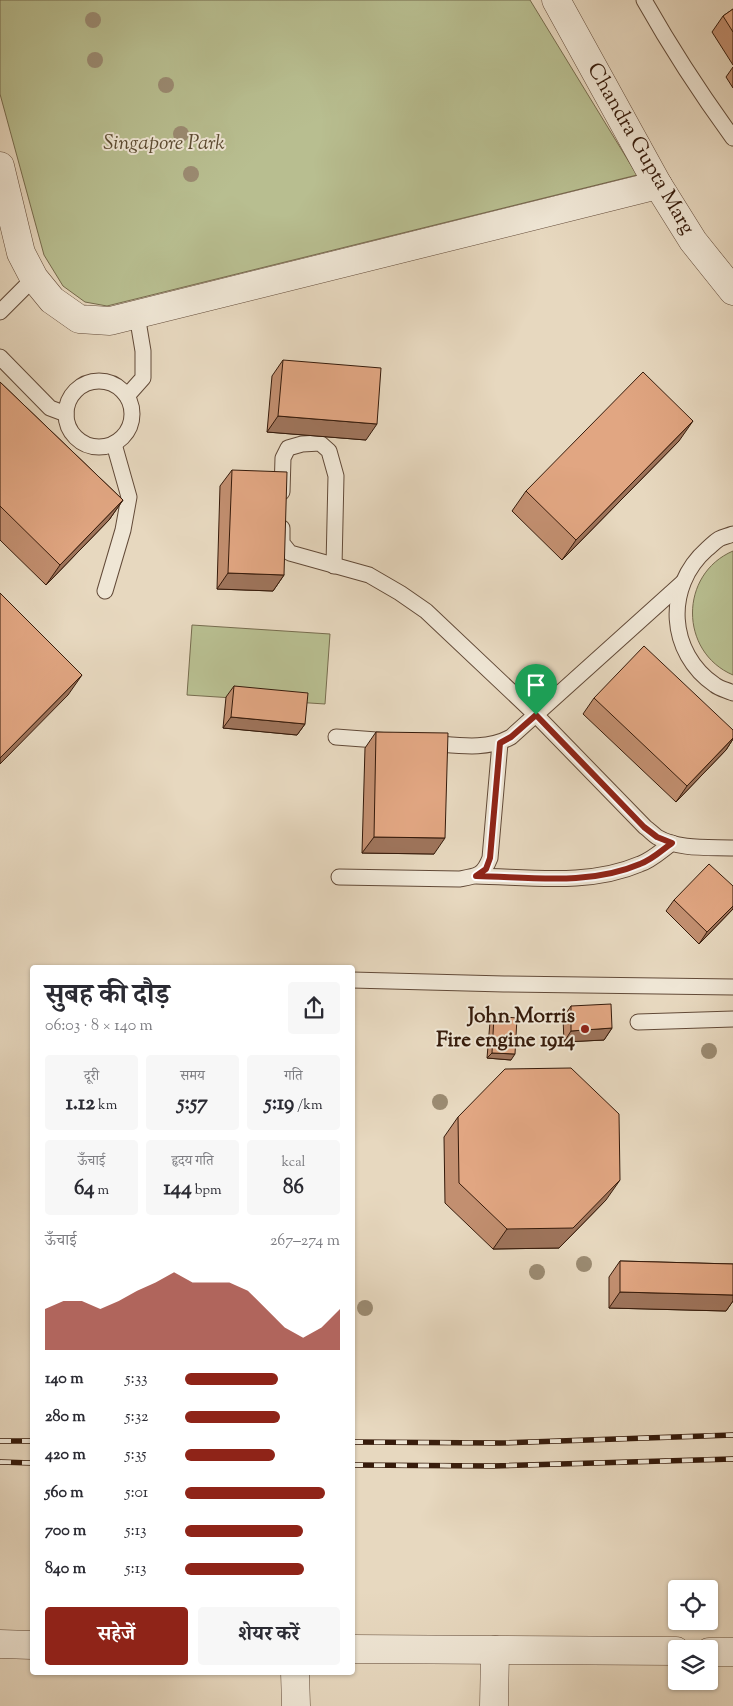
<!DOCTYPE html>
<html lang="hi">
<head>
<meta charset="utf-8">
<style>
	body { margin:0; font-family:"Sorts Mill Goudy","Noto Serif Devanagari",serif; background:#f7f7f7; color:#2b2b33; height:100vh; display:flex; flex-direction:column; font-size:19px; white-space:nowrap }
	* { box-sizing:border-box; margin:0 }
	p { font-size:16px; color:#7c7c81 }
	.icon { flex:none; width:28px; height:28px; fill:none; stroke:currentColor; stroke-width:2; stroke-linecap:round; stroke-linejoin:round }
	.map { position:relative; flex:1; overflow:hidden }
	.panel { position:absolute; left:30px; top:965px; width:325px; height:710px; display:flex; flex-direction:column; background:#fff; border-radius:5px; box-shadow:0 1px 4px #0004 }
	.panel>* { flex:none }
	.tools { position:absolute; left:668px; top:1580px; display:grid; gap:10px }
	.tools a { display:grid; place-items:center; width:50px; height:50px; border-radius:5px; background:#fff; box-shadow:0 1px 4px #0004; font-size:25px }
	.pin { position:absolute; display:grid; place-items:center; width:42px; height:42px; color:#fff; margin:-51px -21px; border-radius:50% 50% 50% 0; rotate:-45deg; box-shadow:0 0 5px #0007 }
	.pin .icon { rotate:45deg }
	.round { display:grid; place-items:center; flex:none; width:52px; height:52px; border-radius:5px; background:#f7f7f7 }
	.summary { display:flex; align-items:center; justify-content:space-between; height:85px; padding:0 15px }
	h1 { font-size:28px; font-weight:700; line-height:38px }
	.metrics { display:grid; grid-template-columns:repeat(3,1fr); gap:8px; height:85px; padding:5px 15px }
	.metrics div { display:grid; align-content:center; border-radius:5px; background:#f7f7f7; text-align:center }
	.metrics b { font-size:21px; font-weight:700 }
	.metrics small { font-size:14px; font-weight:400 }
	.metrics p { font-size:14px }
	.chart { height:140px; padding:10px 15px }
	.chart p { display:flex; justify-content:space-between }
	.chart svg { width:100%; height:90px; margin-top:5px; fill:#8f2418; opacity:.7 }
	.primary-button { display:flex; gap:10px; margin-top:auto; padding:10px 15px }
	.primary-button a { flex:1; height:58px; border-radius:5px; background:#8f2418; color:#fff; font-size:20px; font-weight:700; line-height:58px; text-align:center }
	.primary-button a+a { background:#f7f7f7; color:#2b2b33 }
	ul { padding:0 15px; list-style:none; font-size:16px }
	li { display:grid; grid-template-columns:80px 60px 1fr; align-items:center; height:38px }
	li i { height:12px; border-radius:6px; background:#8f2418 }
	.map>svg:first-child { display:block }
</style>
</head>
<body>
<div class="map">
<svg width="733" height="1706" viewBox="0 0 733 1706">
	<rect width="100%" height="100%" fill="#e7d8bf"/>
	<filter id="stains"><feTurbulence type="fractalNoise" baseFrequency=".004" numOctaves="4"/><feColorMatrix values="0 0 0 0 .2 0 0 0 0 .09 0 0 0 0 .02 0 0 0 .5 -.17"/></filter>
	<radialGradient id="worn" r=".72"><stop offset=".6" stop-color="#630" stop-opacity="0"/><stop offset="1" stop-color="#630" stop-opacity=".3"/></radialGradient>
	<!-- green -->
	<g fill="#b8be90" stroke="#776c4e">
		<polygon points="0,0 530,0 637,175 107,306 85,302 63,286 44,255 0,94"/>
		<path d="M733,551V675C679,652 679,574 733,551Z"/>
		<polygon points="192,625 330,634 325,704 187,695"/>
	</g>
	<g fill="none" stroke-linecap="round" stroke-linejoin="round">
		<!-- service casing -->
		<g stroke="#624a38" stroke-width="17">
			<g id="service">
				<path d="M644,0C671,48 701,94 733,138"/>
				<polyline points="0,312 34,278"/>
				<polyline points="0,357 50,408 66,414"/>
				<circle cx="99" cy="414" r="33"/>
				<polyline points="127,396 143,378 143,351 137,315"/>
				<polyline points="282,492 283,458 288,448 302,444 320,443 329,451 336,476 334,566"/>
				<path d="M282,528V543L290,553L369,575L400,593L426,611L536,715L645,827C649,830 653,834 657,837C679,850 709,847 733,848"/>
				<path d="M733,534C728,536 723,537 719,539C714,542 711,546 707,549C664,587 668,653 715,685C720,689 727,690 733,693"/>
				<polyline points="105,591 123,530 129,497 114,444"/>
				<polyline points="336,737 390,741"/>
				<path d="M428,743C457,745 485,751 511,737L682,583"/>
				<path d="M476,876C530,877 589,886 640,864C652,860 662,850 672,843"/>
				<path d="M339,877L459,879C477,876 483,876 490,858L500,743"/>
				<polyline points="352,980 504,984 733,987"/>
				<polyline points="638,1022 733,1019"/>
			</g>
		</g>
		<!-- minor casing -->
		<g stroke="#624a38" stroke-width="29">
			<g id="minor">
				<polyline points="556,0 658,185 693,241 733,291"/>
				<polyline points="0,166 21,253 34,278 52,300 79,319 110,321 658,185"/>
				<polyline points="0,1644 32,1645"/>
				<polyline points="352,1649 676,1651"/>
				<polyline points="709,1652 733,1652"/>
				<polyline points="295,1672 296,1706"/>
				<polyline points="494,1706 495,1650"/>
			</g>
		</g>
		<!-- service -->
		<use href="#service" stroke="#efe6d5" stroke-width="15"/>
		<!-- minor -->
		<use href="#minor" stroke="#efe6d5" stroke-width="28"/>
		<!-- rail casing -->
		<g stroke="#361b0b" stroke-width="5.5">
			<g id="rail">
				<polyline points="0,1441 32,1441"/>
				<polyline points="352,1442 500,1443 733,1435"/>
				<polyline points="0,1462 32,1463"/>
				<polyline points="352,1465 493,1466 733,1459"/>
			</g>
		</g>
		<!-- rail -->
		<use href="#rail" stroke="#efe6d5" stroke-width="4" stroke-dasharray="11" stroke-linecap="butt"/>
	</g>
	<!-- trees -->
	<g fill="#9b8b72">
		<circle cx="93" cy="20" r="8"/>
		<circle cx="95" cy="60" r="8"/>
		<circle cx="166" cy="85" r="8"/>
		<circle cx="181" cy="134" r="8"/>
		<circle cx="191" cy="174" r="8"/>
		<circle cx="709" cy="1051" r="8"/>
		<circle cx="440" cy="1102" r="8"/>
		<circle cx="584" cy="1264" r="8"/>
		<circle cx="537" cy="1272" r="8"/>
		<circle cx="365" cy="1308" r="8"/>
	</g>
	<!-- wall -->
	<g fill="#c28f70" stroke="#361b0b">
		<polygon points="733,9 733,65 712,32 723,16"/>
		<polygon points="733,67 733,88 726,77"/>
		<polygon points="283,360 366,440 267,432 272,376"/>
		<polygon points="0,382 123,500 109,520 46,585 0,540"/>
		<polygon points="679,441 562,560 512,511 526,491"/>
		<polygon points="232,470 284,575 273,591 217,589 220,486"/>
		<polygon points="234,686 305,724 297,735 223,728 226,697"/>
		<polygon points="594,698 733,730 733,739 726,750 676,802 583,714"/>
		<polygon points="376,732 434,854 362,853 365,748"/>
		<polygon points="674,900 733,909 699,944 666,911"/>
		<polygon points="571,1006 612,1028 604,1040 564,1042 563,1018"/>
		<polygon points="494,1016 511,1060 487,1058 490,1022"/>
		<polygon points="458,1117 606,1200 559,1248 493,1249 445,1203 444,1137"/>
		<polygon points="620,1261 733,1264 733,1301 726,1311 609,1308 609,1277"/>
	</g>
	<!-- shaded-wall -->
	<g fill="#9e745b" stroke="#361b0b">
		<polygon points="278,416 377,424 366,440 267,432"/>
		<polygon points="693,421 679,441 562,560 576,540"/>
		<polygon points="123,500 109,520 46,585 60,565"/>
		<polygon points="228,573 284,575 273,591 217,589"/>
		<polygon points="82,675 68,695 0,764 0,758"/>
		<polygon points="231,717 305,724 297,735 223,728"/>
		<polygon points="733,738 733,739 726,750 676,802 687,786"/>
		<polygon points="374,837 445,838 434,854 362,853"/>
		<polygon points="733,906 733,909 699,944 707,932"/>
		<polygon points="612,1028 604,1040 564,1042 571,1031"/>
		<polygon points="492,1053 515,1054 511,1060 487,1058"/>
		<polygon points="620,1180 606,1200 559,1248 493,1249 507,1229"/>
		<polygon points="620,1292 733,1295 733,1301 726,1311 609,1308"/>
	</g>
	<!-- building -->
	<g fill="#e1a682" stroke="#361b0b">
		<polygon points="733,9 733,32 723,16"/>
		<polygon points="283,360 381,368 377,424 278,416"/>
		<polygon points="643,372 693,421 576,540 526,491"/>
		<polygon points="0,382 123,500 60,565 0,506"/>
		<polygon points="232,470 287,472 284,575 228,573"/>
		<polygon points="0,593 82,675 0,758"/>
		<polygon points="644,646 733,730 733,738 687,786 594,698"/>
		<polygon points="234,686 308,693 305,724 231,717"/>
		<polygon points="376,732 448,733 445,838 374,837"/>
		<polygon points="709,864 733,886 733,906 707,932 674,900"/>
		<polygon points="611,1004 612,1028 571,1031 571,1006"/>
		<polygon points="494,1016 517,1018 515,1054 492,1053"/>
		<polygon points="571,1068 619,1114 620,1180 573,1228 507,1229 459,1183 458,1117 505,1069"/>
		<polygon points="620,1261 733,1264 733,1295 620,1292"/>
	</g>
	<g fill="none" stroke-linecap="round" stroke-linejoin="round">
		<!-- route casing -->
		<g stroke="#fff" stroke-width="10">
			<path id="route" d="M536,715L644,827L657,837L672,843C662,850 652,860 640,864C589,886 530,877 476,876L486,869L490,858L500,743L511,737Z"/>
		</g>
		<!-- route -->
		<use href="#route" stroke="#8f2418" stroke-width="6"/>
	</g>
	<!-- markers -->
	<circle fill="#8f2418" stroke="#efe6d5" stroke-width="2" cx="585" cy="1029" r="5"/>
	<g text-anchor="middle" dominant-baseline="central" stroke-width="4" stroke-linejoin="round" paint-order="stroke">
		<!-- park labels -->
		<g font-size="21" font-style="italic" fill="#5d4c33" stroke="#efe6d5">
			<text x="164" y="144">Singapore Park</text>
		</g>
		<!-- street labels -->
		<g font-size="21" fill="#361b0b" stroke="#efe6d5">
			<text transform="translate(640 149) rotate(60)">Chandra Gupta Marg</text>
		</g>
		<!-- poi labels -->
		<g font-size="21" font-weight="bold" fill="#361b0b" stroke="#efe6d5" text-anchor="end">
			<text x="575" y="1017">John Morris<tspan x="575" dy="24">Fire engine 1914</tspan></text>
		</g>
	</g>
	<rect width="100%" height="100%" filter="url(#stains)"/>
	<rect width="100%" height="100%" fill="url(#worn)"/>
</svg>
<div class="tools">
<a><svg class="icon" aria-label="locate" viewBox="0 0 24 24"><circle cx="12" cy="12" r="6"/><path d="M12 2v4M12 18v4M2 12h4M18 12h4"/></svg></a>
<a><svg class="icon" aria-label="layers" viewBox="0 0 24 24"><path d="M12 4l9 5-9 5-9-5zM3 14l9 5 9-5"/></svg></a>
</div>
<div class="pin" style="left:536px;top:715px;background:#1e9e55"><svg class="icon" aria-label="arrive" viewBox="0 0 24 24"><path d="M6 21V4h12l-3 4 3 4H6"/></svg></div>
<section class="panel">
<div class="summary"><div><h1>सुबह की दौड़</h1><p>06:03 · 8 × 140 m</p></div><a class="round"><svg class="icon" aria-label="share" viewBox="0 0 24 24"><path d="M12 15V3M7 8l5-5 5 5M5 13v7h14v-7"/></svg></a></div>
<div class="metrics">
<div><p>दूरी</p><b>1.12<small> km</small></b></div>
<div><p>समय</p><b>5:57</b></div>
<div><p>गति</p><b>5:19<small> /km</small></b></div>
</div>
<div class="metrics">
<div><p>ऊँचाई</p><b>64<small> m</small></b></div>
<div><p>हृदय गति</p><b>144<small> bpm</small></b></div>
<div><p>kcal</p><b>86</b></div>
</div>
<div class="chart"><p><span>ऊँचाई</span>267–274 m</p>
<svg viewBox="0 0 160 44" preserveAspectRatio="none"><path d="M0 44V24L10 20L20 20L30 24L40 20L50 15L60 11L70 6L80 11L90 11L100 11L110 15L120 24L130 33L140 38L150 33L160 24V44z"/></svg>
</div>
<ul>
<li><b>140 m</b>5:33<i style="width:60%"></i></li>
<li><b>280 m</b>5:32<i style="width:61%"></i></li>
<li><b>420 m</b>5:35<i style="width:58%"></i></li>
<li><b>560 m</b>5:01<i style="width:90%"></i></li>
<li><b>700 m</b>5:13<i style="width:76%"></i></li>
<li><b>840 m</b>5:13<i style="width:77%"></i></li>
</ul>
<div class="primary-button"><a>सहेजें</a><a>शेयर करें</a></div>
</section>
</div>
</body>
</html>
